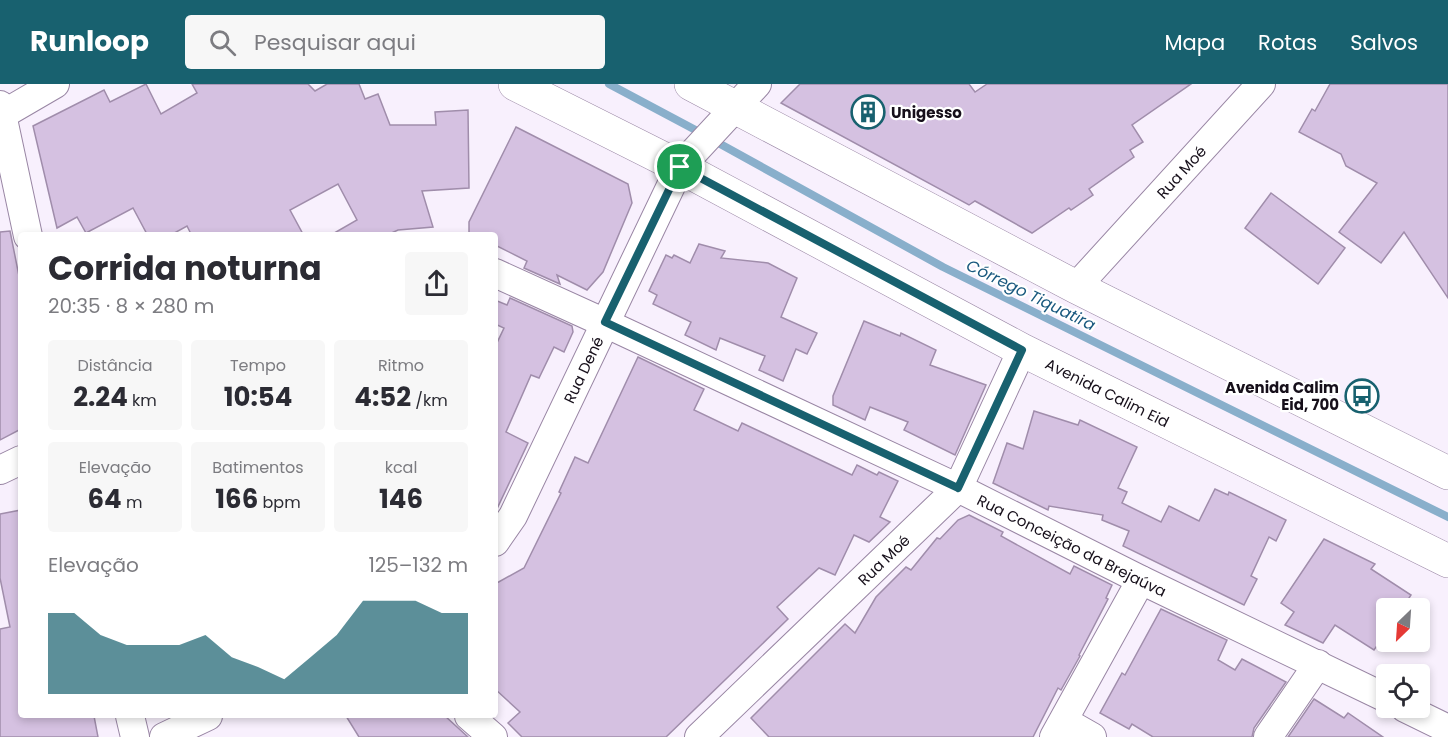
<!DOCTYPE html>
<html lang="pt">
<head>
<meta charset="utf-8">
<style>
	body { margin:0; font-family:Poppins,sans-serif; background:#f7f7f7; color:#2b2b33; height:100vh; display:flex; flex-direction:column; font-size:22px; white-space:nowrap }
	* { box-sizing:border-box; margin:0 }
	p { font-size:20px; color:#7c7c81 }
	.icon { flex:none; width:33px; height:33px; fill:none; stroke:currentColor; stroke-width:2; stroke-linecap:round; stroke-linejoin:round }
	.map { position:relative; flex:1; overflow:hidden }
	.drawer { position:absolute; left:18px; top:148px; width:480px; height:486px; display:flex; flex-direction:column; background:#fff; border-radius:6px; box-shadow:0 3px 9px #0003 }
	.drawer>* { flex:none }
	.needle { width:39px; rotate:205deg }
	.buttons { position:absolute; left:1376px; top:514px; display:grid; gap:12px }
	.buttons a { display:grid; place-items:center; width:54px; height:54px; border-radius:6px; background:#fff; box-shadow:0 3px 9px #0003; font-size:30px }
	.pin { position:absolute; display:grid; place-items:center; width:51px; height:51px; color:#fff; margin:-26px; border:3px solid #fff; border-radius:50%; box-shadow:0 2px 6px #0007 }
	.round { display:grid; place-items:center; flex:none; width:63px; height:63px; border-radius:6px; background:#f7f7f7 }
	.overview { display:flex; align-items:center; justify-content:space-between; height:102px; padding:0 30px }
	h1 { font-size:33px; font-weight:700; line-height:45px }
	.metrics { display:grid; grid-template-columns:repeat(3,1fr); gap:9px; height:102px; padding:6px 30px }
	.metrics div { display:grid; align-content:center; border-radius:6px; background:#f7f7f7; text-align:center }
	.metrics b { font-size:26px; font-weight:700 }
	.metrics small { font-size:16px; font-weight:400 }
	.metrics p { font-size:16px }
	.chart { height:168px; padding:12px 30px }
	.chart p { display:flex; justify-content:space-between }
	.chart svg { width:100%; height:108px; margin-top:6px; fill:#18616f; opacity:.7 }
	header { display:flex; align-items:center; gap:36px; box-sizing:border-box; height:84px; padding:0 30px; background:#18616f; color:#fff }
	header strong { font-size:28px }
	nav { display:flex; gap:33px; margin-inline-start:auto; font-size:21px }
	.search { width:420px; height:54px; background:#f7f7f7; display:flex; align-items:center; gap:15px; box-sizing:border-box; padding:0 21px; border-radius:6px; color:#7c7c81; font-size:22px }
	.map>svg:first-child { display:block }
</style>
</head>
<body>
<header>
<strong>Runloop</strong>
<div class="search"><svg class="icon" aria-label="search" viewBox="0 0 24 24"><circle cx="10" cy="10" r="6"/><path d="M15 15l6 6"/></svg>Pesquisar aqui</div>
<nav><a>Mapa</a><a>Rotas</a><a>Salvos</a></nav>
</header>
<div class="map">
<svg width="1448" height="653" viewBox="0 0 1448 653">
	<rect width="100%" height="100%" fill="#f8f0fd"/>
	<g fill="none" stroke-linecap="round" stroke-linejoin="round">
		<!-- stream -->
		<g stroke="#89afcb" stroke-width="8">
			<polyline points="609,0 703,50"/>
			<polyline points="713,56 943,183 1448,433"/>
		</g>
	</g>
	<!-- building -->
	<g fill="#d5c1e1" stroke="#a08dab" stroke-width="1.5">
		<polygon points="146,0 161,30 197,9 192,0 308,0 315,7 327,0 359,0 365,15 378,10 390,41 436,41 435,28 468,26 469,104 422,107 433,143 398,146 385,152 329,152 357,136 338,100 290,126 304,152 192,152 187,142 169,152 148,152 133,124 86,149 77,133 57,144 33,42 104,6 110,18"/>
		<polygon points="800,0 969,0 975,8 987,0 1191,0 1132,41 1143,58 1130,66 1134,73 1089,105 1093,111 1071,126 1069,124 1032,149 975,117 969,121 781,19"/>
		<polygon points="1330,0 1448,0 1448,214 1404,148 1381,179 1339,148 1377,99 1346,82 1341,70 1299,48 1312,25 1315,27"/>
		<polygon points="516,43 628,100 632,119 603,188 587,206 557,191 560,200 524,184 527,177 495,161 495,152 469,152 469,138"/>
		<polygon points="1271,109 1345,164 1318,200 1245,144"/>
		<polygon points="10,147 21,202 21,345 0,356 0,148"/>
		<polygon points="699,160 725,167 721,174 768,179 797,194 781,233 817,249 807,270 796,265 783,297 759,286 765,272 720,254 716,266 685,251 691,238 653,220 657,211 649,207 666,171 672,174 674,171 690,179"/>
		<polygon points="510,214 572,242 573,248 564,268 554,263 539,294 531,291 506,348 528,359 495,429 495,263 504,244 495,240 495,216 507,221"/>
		<polygon points="864,237 900,252 901,249 936,266 930,281 986,301 955,371 904,346 908,338 870,323 865,336 833,321 833,312"/>
		<polygon points="638,273 704,305 694,326 738,347 742,339 852,391 857,381 877,391 879,388 898,397 880,433 890,438 869,458 854,451 835,491 819,484 777,523 788,535 666,653 522,653 508,639 520,628 495,605 495,500 524,484 561,409 559,408 575,373 588,379"/>
		<polygon points="1034,327 1078,341 1080,336 1137,363 1118,404 1127,408 1122,419 1161,438 1169,422 1199,437 1215,405 1228,411 1229,408 1286,436 1276,457 1269,453 1251,492 1257,495 1244,521 1123,462 1129,447 1102,436 1103,431 1049,422 1048,426 993,399 1007,359 1023,365"/>
		<polygon points="21,426 21,632 94,632 98,653 0,653 0,545 10,543 0,494 0,430"/>
		<polygon points="969,431 1003,448 1001,452 1070,490 1074,482 1112,501 1106,514 1108,515 1079,571 1080,572 1061,606 1058,604 1033,653 769,653 751,634 845,540 855,549 876,513 906,483 911,486 937,454 940,455 958,436"/>
		<polygon points="1324,455 1375,480 1371,485 1411,511 1402,525 1386,525 1386,549 1374,566 1335,541 1323,559 1285,541 1294,528 1281,519"/>
		<polygon points="1161,525 1227,556 1218,576 1235,586 1242,575 1286,598 1254,644 1252,653 1153,653 1132,640 1129,645 1100,629 1122,589 1125,591"/>
		<polygon points="1314,615 1344,634 1348,629 1383,653 1288,653"/>
		<polygon points="346,632 445,632 468,653 359,653"/>
	</g>
	<g fill="none" stroke-linecap="round" stroke-linejoin="round">
		<!-- minor casing -->
		<g stroke="#9986a4" stroke-width="30">
			<g id="minor">
				<polyline points="0,21 28,152"/>
				<polyline points="0,32 55,0"/>
				<path id="s1" d="M495,189L605,239L958,404L1141,496L1386,614"/>
				<path id="s2" d="M1076,203L1261,0"/>
				<polyline points="0,386 21,376"/>
				<path id="s3" d="M495,458L513,432L680,83L757,0"/>
				<polyline points="1405,624 1448,645"/>
				<polyline points="130,632 135,653"/>
				<polyline points="469,632 493,653"/>
				<polyline points="1064,637 1092,653"/>
				<polyline points="164,653 208,632"/>
				<path id="s4" d="M699,653L958,404L1022,266"/>
				<polyline points="1054,653 1141,496"/>
				<polyline points="1268,653 1318,580"/>
			</g>
		</g>
		<!-- major casing -->
		<g stroke="#9986a4" stroke-width="34">
			<g id="major">
				<path id="s5" d="M515,0L680,83L1022,266L1448,477"/>
				<polyline points="691,0 1076,203 1448,389"/>
			</g>
		</g>
		<!-- minor -->
		<use href="#minor" stroke="#fff" stroke-width="28"/>
		<!-- major -->
		<use href="#major" stroke="#fff" stroke-width="33"/>
	</g>
	<g fill="none" stroke-linecap="round" stroke-linejoin="round">
		<!-- route casing -->
		<g stroke="#fff" stroke-width="12">
			<polygon id="route" points="680,83 1022,266 958,404 605,238"/>
		</g>
		<!-- route -->
		<use href="#route" stroke="#18616f" stroke-width="8"/>
	</g>
	<!-- icons -->
	<defs>
		<g id="building-ring" transform="scale(1.725)"><circle r="9.5" fill="#fff" stroke="#18616f" stroke-width="1.5"/><path d="M-4-6H4V6H1V3H-1V6H-4ZM-2.5-4.3h1.7v1.8h-1.7ZM.8-4.3h1.7v1.8H.8ZM-2.5-1h1.7V.8h-1.7ZM.8-1h1.7V.8H.8Z" fill="#18616f"/></g>
		<g id="bus-ring" transform="scale(1.725)"><circle r="9.5" fill="#fff" stroke="#18616f" stroke-width="1.5"/><path d="M-5-6H5V4H4V6H2V4H-2V6H-4V4H-5ZM-3.5-4V0h7V-4ZM-3.5 1.2v1.5H-2V1.2ZM2 1.2v1.5H3.5V1.2Z" fill="#18616f"/></g>
	</defs>
	<g fill-rule="evenodd">
		<use href="#building-ring" x="868" y="28"/>
		<use href="#bus-ring" x="1362" y="312"/>
	</g>
	<g text-anchor="middle" dominant-baseline="central" stroke-width="4.5" stroke-linejoin="round" paint-order="stroke">
		<!-- poi labels -->
		<g font-size="15" font-weight="bold" fill="#160f1a" stroke="#fff" text-anchor="start">
			<text x="891" y="28">Unigesso</text>
			<text x="1339" y="303" text-anchor="end">Avenida Calim<tspan x="1339" dy="17">Eid, 700</tspan></text>
		</g>
		<!-- street labels -->
		<g font-size="15" fill="#160f1a" stroke="#fff">
			<text stroke="none"><textPath href="#s2" startOffset="156">Rua Moé</textPath></text>
			<text stroke="none"><textPath href="#s3" startOffset="194">Rua Dené</textPath></text>
			<text stroke="none"><textPath href="#s5" startOffset="668">Avenida Calim Eid</textPath></text>
			<text stroke="none"><textPath href="#s1" startOffset="638">Rua Conceição da Brejaúva</textPath></text>
			<text stroke="none"><textPath href="#s4" startOffset="256">Rua Moé</textPath></text>
		</g>
		<!-- water labels -->
		<g font-size="16" font-style="italic" fill="#1a597f" stroke="#fff">
			<text transform="translate(1031 211) rotate(26)">Córrego Tiquatira</text>
		</g>
	</g>
</svg>
<div class="buttons">
<a><svg class="needle" viewBox="-14 -14 28 28"><path d="M0-13l5 13h-10z" fill="#e53935"/><path d="M0 13l5-13h-10z" fill="#7c7c81"/></svg></a>
<a><svg class="icon" aria-label="locate" viewBox="0 0 24 24"><circle cx="12" cy="12" r="6"/><path d="M12 2v4M12 18v4M2 12h4M18 12h4"/></svg></a>
</div>
<div class="pin" style="left:680px;top:83px;background:#1e9e55"><svg class="icon" aria-label="arrive" viewBox="0 0 24 24"><path d="M6 21V4h12l-3 4 3 4H6"/></svg></div>
<section class="drawer">
<div class="overview"><div><h1>Corrida noturna</h1><p>20:35 · 8 × 280 m</p></div><a class="round"><svg class="icon" aria-label="share" viewBox="0 0 24 24"><path d="M12 15V3M7 8l5-5 5 5M5 13v7h14v-7"/></svg></a></div>
<div class="metrics">
<div><p>Distância</p><b>2.24<small> km</small></b></div>
<div><p>Tempo</p><b>10:54</b></div>
<div><p>Ritmo</p><b>4:52<small> /km</small></b></div>
</div>
<div class="metrics">
<div><p>Elevação</p><b>64<small> m</small></b></div>
<div><p>Batimentos</p><b>166<small> bpm</small></b></div>
<div><p>kcal</p><b>146</b></div>
</div>
<div class="chart"><p><span>Elevação</span>125–132 m</p>
<svg viewBox="0 0 160 44" preserveAspectRatio="none"><path d="M0 44V11L10 11L20 20L30 24L40 24L50 24L60 20L70 29L80 33L90 38L100 29L110 20L120 6L130 6L140 6L150 11L160 11V44z"/></svg>
</div>
</section>
</div>
</body>
</html>
